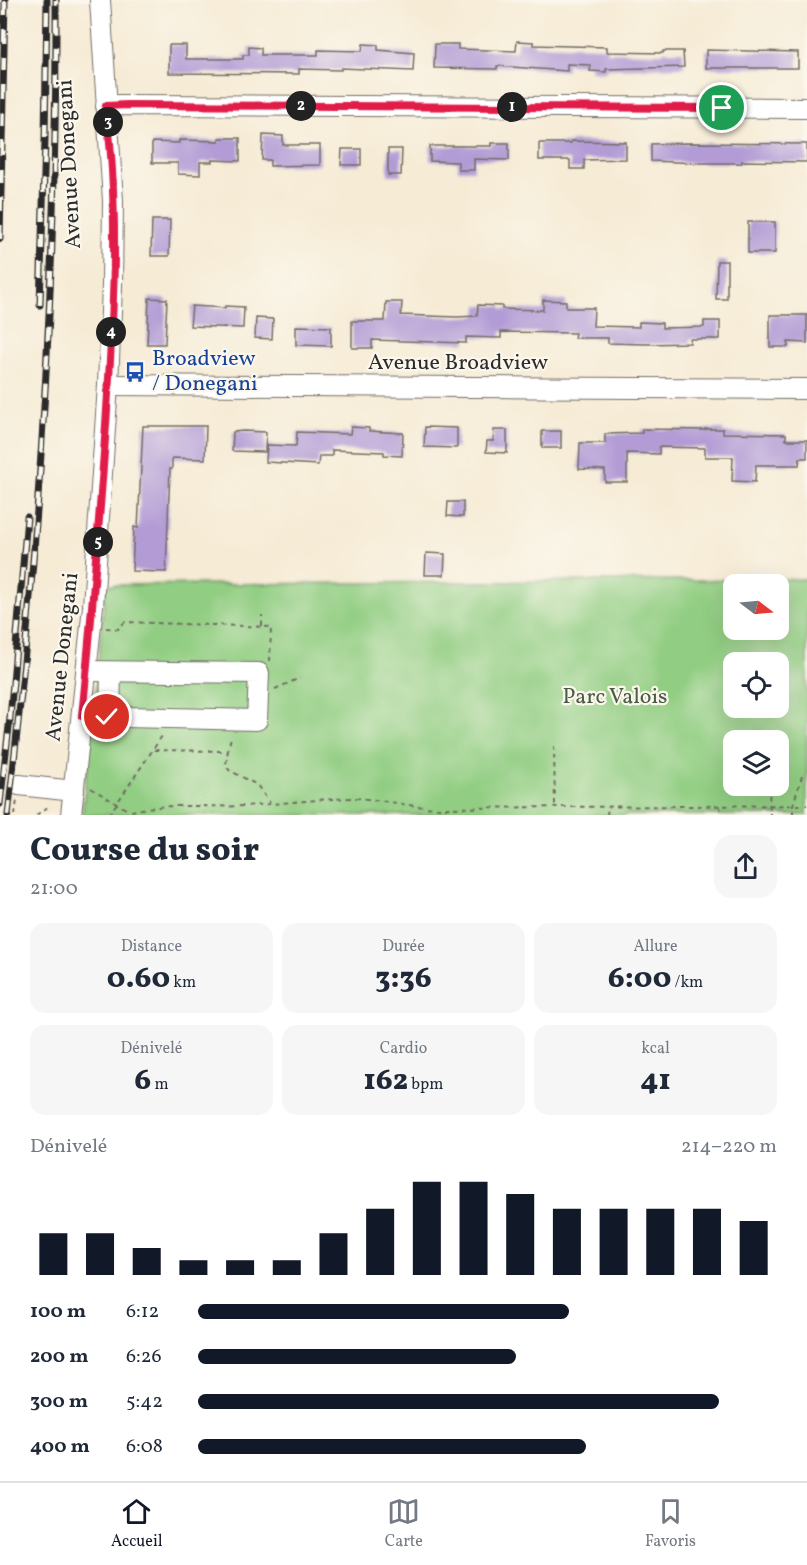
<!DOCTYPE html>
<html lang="fr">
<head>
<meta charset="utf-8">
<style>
	body { margin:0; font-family:Vollkorn,serif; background:#f6f6f7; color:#1f2937; height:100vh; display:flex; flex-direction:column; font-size:22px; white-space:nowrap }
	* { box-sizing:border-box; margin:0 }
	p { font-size:20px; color:#747a83 }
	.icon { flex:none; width:33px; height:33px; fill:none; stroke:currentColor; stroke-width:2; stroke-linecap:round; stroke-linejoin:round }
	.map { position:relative; height:815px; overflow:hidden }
	.panel { display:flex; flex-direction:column; background:#fff; flex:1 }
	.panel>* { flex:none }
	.needle { width:39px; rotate:106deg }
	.buttons { position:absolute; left:723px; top:574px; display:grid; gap:12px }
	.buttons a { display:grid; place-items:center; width:66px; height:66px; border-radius:12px; background:#fff; box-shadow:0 6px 24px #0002; font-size:30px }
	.pin { position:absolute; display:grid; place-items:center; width:51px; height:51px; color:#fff; margin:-26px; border:3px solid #fff; border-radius:50%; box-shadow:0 2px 6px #0007 }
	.km { position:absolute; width:30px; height:30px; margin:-15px; border-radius:50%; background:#222; color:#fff; font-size:16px; line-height:30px; text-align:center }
	.round { display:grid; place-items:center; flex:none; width:63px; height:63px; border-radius:18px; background:#f6f6f7 }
	.summary { display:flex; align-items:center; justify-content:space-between; height:102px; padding:0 30px }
	h1 { font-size:33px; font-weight:800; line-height:45px }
	.metrics { display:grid; grid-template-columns:repeat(3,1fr); gap:9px; height:102px; padding:6px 30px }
	.metrics div { display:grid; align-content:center; border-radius:15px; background:#f6f6f7; text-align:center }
	.metrics b { font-size:30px; font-weight:800 }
	.metrics small { font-size:16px; font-weight:400 }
	.metrics p { font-size:16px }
	.chart { height:168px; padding:12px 30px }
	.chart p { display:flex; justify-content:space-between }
	.chart svg { width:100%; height:108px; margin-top:6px; stroke:#111827; stroke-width:6 }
	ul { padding:0 30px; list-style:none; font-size:20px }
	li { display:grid; grid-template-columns:96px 72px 1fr; align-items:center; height:45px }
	li i { height:15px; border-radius:8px; background:#111827 }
	.tabs { display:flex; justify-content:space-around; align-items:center; height:84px; border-top:2px solid #e0e1e3; background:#fff; font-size:16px; color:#747a83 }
	.tabs a { display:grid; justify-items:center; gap:3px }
	.tabs .current { color:#111827 }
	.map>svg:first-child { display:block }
</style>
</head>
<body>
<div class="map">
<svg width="807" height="815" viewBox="0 0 807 815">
	<rect width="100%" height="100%" fill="#fbf7ec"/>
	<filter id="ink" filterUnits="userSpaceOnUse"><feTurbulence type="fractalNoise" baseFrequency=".0167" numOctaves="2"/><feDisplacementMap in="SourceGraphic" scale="12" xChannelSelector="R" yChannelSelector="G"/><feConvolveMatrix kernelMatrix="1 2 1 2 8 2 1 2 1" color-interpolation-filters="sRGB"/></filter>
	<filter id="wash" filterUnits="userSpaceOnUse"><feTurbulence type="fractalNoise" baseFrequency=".008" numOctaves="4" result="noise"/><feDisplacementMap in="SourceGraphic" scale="24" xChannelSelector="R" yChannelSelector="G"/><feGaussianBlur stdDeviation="1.35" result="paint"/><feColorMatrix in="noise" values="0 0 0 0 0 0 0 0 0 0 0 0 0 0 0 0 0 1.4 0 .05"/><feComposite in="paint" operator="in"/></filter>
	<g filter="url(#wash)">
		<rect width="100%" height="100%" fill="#f6ebd5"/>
		<!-- green -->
		<path fill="#91cd82" stroke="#5e7c56" stroke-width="1.5" fill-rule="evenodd" d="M807,579V815H82L106,585ZM734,585H778V630H734ZM734,663H778V708H734ZM734,741H778V786H734Z"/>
		<g id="blocks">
			<!-- building -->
			<g fill="#b39cd6">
				<polygon points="517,41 534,42 534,45 607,47 607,52 663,53 663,51 683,51 684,67 606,69 606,72 590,71 591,65 567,64 567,71 497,66 497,69 434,68 435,44 458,44 458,49 516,51"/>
				<polygon points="363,44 378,45 378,50 414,53 413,71 341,68 341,70 299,69 299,74 169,73 169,45 186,45 186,59 243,59 243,55 249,55 249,47 261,48 261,55 318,55 318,50 362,51"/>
				<polygon points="706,50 798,52 798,68 706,68"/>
				<polygon points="263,135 283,136 283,145 320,145 320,165 270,166 270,160 262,160"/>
				<polygon points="219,138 240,138 240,161 212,160 212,162 200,162 200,175 178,174 178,163 152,163 152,142 179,143 179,140 219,141"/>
				<polygon points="571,141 626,142 626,159 584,160 584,169 570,169 570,160 539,160 539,143 571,143"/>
				<polygon points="491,143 509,143 509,160 474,159 474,170 458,170 458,162 430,161 430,146 491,146"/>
				<polygon points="690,143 807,144 807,162 742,161 742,163 701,163 651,161 651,144"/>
				<polygon points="342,149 361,149 361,165 341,165"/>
				<polygon points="388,149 402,149 401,175 388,175"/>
				<polygon points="152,220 170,220 169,256 151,256"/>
				<rect x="748" y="222" width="27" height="31"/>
				<polygon points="717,261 727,261 727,299 716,299"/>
				<polygon points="149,298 167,299 165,344 147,344"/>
				<polygon points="543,300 566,301 566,308 594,308 593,326 639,327 639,322 662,323 662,328 704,327 704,321 720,321 720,339 690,339 690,343 646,344 608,343 608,338 574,338 575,333 501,332 501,338 466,337 466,343 372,340 372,348 352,348 352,321 385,321 386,302 402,302 401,315 457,317 477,316 478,305 502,306 502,309 543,310"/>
				<polygon points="192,306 225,308 225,306 244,307 243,328 190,326"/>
				<polygon points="770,315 807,315 807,343 788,342 788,347 770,347"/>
				<polygon points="256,318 273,319 272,339 255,338"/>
				<polygon points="296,326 331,327 331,346 296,345"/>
				<polygon points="143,426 206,426 205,459 172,458 172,469 170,469 166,572 132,571 134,527 138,528"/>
				<polygon points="351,427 369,428 369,431 403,433 402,456 384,455 384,452 332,450 332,456 319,456 318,465 266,462 267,445 296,446 297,432 350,434"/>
				<polygon points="425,427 457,428 457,448 424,447"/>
				<polygon points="642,429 705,430 705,429 723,429 723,433 786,434 786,440 807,440 807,458 800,458 799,465 756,465 755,482 732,481 733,457 705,457 705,448 659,447 659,454 627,453 627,482 605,482 605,470 579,469 580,443 605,443 605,434 642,433"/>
				<polygon points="494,430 507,430 507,453 486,452 487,441 493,441"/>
				<polygon points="243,431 266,432 265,452 232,451 233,432"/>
				<rect x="542" y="431" width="19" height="17"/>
				<polygon points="448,502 463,502 463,517 447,516"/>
				<polygon points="426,553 445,554 444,575 425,575"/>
			</g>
		</g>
	</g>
	<g filter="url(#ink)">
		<use href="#blocks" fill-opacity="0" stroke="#726e66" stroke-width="1.5"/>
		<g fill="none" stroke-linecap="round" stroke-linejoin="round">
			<!-- minor casing -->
			<g stroke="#726e66" stroke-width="22">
				<g id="minor">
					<polyline points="106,106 120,105 807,108"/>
					<polyline points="108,385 807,389"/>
					<polyline points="82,716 257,720 259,673 87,671"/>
					<polyline points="110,717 111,672"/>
					<polyline points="19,785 74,791"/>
					<polyline points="71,815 93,606 108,385 112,286 113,201 100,0"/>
				</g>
			</g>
			<!-- path -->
			<g stroke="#726e66" stroke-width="2" stroke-dasharray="4.5 4.5" stroke-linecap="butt">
				<polyline points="262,626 262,615"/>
				<polyline points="106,628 118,629 125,622 271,627 270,661"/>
				<polyline points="275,689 300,678"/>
				<polyline points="554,746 555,806"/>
				<polyline points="154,750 224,751 228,750 231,737"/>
				<polyline points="228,750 226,765 229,770 257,785 270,803"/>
				<polyline points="769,786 770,815"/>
				<polyline points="91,788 129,811"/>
				<polyline points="720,806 721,815"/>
				<polyline points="15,815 17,800"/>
				<polyline points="36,815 51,805"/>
				<polyline points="109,815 164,733"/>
				<path d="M123,815C146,801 213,808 242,806C279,804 316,799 353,798C383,799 413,808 443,808"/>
				<polyline points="443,815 443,808 807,805"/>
				<polyline points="607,815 608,806"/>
				<polyline points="793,815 793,805 802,776"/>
			</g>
			<!-- minor -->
			<use href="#minor" stroke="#fff" stroke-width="20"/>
			<!-- rail casing -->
			<g stroke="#2b2b2b" stroke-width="7">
				<g id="rail">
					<polyline points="0,239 5,0"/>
					<polyline points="40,305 45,140 47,0"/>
					<polyline points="0,804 10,718 27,517"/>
					<path d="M8,815C39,545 57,272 56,0"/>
				</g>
			</g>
			<!-- rail -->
			<use href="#rail" stroke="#fbf7ec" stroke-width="4.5" stroke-dasharray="14" stroke-linecap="butt"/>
		</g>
	</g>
	<g fill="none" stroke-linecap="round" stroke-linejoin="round" filter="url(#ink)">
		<!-- route casing -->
		<g stroke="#fff" stroke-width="12">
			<path id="route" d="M107,717L82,716C92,619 99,523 106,425C113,320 120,212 106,106L127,105L722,108"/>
		</g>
		<!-- route -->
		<use href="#route" stroke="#e11d48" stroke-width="8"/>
	</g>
	<!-- icons -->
	<defs>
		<g id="bus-bare" transform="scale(1.62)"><path d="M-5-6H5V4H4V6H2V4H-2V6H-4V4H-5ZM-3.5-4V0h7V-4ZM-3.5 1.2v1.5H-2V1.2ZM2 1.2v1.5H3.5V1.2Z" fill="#1a4fb4" stroke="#fbf7ec" stroke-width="2.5" paint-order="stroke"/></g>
	</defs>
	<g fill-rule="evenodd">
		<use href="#bus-bare" x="135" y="372"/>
	</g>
	<g text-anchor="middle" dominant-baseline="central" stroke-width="4.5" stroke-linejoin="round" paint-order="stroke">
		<!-- street labels -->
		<g font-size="22" fill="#2b2b2b" stroke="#fbf7ec">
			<text transform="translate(70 164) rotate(-93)">Avenue Donegani</text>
			<text x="458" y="363">Avenue Broadview</text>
			<text transform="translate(63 657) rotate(-84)">Avenue Donegani</text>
		</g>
		<!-- transit labels -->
		<g font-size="22" fill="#164399" stroke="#fbf7ec" text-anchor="start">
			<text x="152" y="359">Broadview<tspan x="152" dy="25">/ Donegani</tspan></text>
		</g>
		<!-- park labels -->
		<g font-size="22" fill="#4a5c45" stroke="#fbf7ec">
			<text x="615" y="697">Parc Valois</text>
		</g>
	</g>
</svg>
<div class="buttons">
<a><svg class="needle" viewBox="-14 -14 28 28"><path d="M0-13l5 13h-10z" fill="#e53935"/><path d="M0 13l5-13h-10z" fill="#747a83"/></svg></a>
<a><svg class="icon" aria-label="locate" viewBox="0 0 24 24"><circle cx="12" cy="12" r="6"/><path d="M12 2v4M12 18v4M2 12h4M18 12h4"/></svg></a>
<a><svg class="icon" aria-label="layers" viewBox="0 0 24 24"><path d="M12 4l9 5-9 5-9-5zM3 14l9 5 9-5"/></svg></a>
</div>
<div class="pin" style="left:722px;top:108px;background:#1e9e55"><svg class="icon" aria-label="arrive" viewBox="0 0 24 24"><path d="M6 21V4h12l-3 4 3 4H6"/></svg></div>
<div class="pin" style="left:107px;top:717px;background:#d93025"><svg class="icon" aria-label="check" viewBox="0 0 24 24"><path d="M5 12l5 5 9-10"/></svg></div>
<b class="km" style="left:512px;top:107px">1</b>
<b class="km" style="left:301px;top:106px">2</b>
<b class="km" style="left:108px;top:122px">3</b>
<b class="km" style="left:111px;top:332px">4</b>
<b class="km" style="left:98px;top:542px">5</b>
</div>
<section class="panel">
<div class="summary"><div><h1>Course du soir</h1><p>21:00</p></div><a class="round"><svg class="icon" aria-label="share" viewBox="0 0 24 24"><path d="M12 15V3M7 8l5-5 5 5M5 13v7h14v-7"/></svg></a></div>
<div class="metrics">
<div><p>Distance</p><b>0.60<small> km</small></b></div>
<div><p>Durée</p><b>3:36</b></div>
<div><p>Allure</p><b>6:00<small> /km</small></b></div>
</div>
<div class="metrics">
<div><p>Dénivelé</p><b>6<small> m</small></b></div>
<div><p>Cardio</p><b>162<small> bpm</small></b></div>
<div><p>kcal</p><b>41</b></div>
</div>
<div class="chart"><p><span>Dénivelé</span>214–220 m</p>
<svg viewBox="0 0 160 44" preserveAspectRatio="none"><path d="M5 44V27M15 44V27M25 44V33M35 44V38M45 44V38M55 44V38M65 44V27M75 44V17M85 44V6M95 44V6M105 44V11M115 44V17M125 44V17M135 44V17M145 44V17M155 44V22"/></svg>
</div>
<ul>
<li><b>100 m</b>6:12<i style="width:64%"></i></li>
<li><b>200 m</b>6:26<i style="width:55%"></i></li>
<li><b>300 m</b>5:42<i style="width:90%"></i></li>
<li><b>400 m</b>6:08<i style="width:67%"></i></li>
</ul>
</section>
<nav class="tabs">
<a class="current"><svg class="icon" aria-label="home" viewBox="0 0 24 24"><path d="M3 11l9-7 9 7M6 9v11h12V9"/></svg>Accueil</a>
<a><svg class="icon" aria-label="map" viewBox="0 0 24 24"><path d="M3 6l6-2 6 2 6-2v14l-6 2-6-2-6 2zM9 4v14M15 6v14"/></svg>Carte</a>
<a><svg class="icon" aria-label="saved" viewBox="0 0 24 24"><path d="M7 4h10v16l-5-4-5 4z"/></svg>Favoris</a>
</nav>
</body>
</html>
